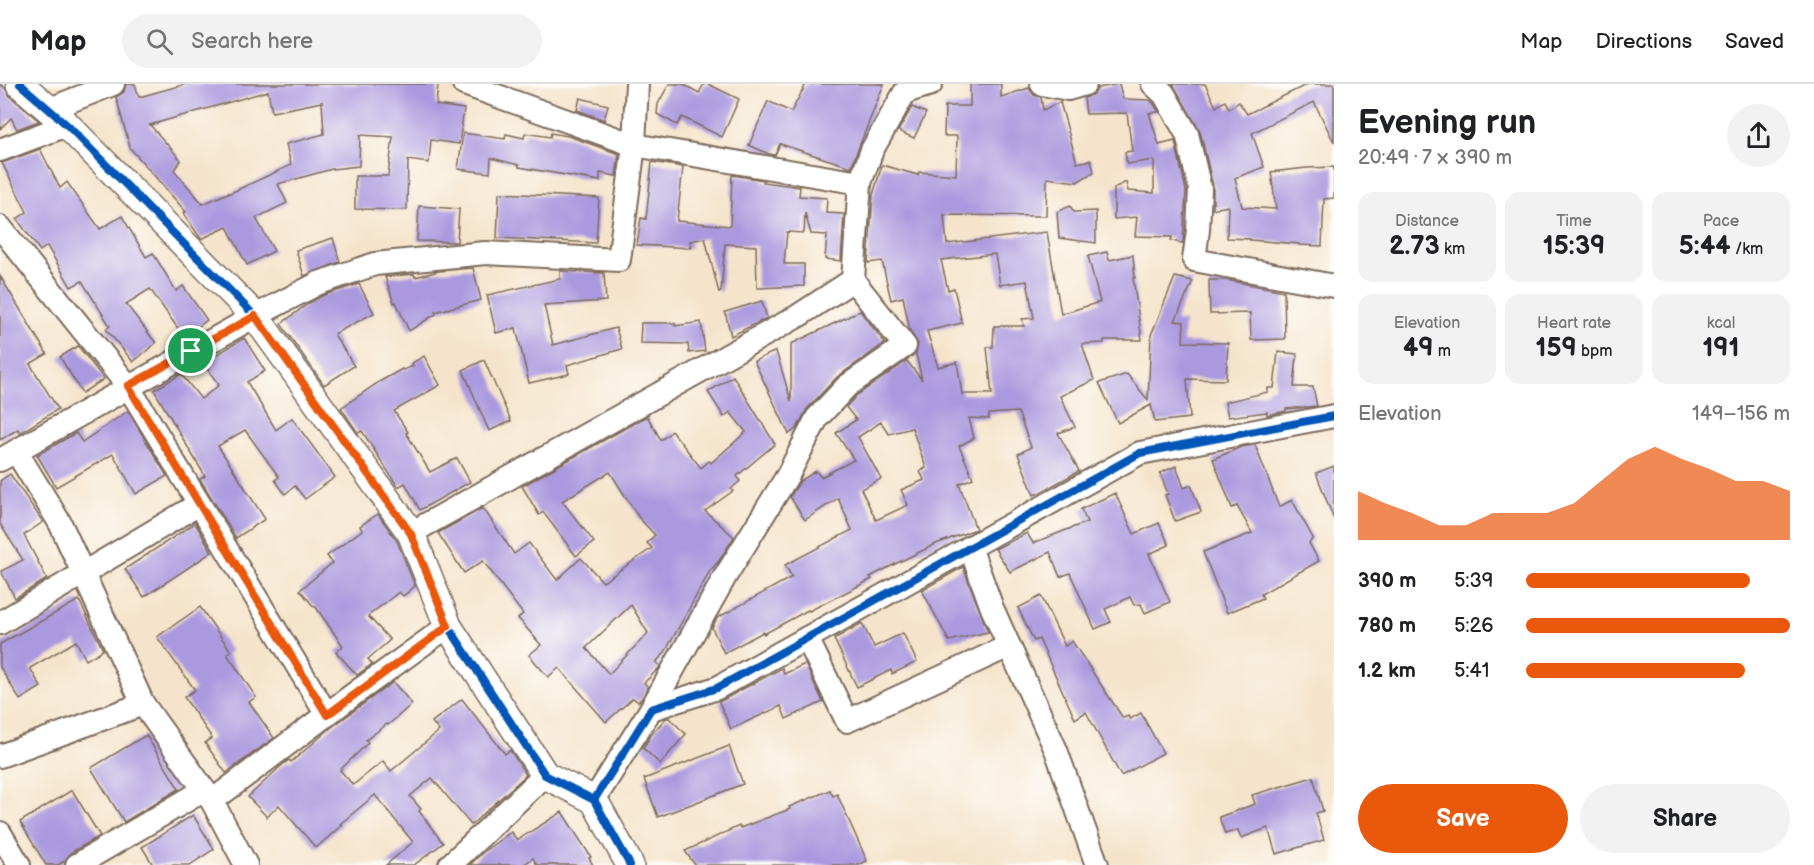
<!DOCTYPE html>
<html lang="en">
<head>
<meta charset="utf-8">
<style>
	body { margin:0; font-family:"Balsamiq Sans",sans-serif; background:#f2f2f2; color:#202124; height:100vh; display:flex; flex-direction:column; font-size:22px; white-space:nowrap }
	* { box-sizing:border-box; margin:0 }
	p { font-size:20px; color:#757577 }
	.icon { flex:none; width:33px; height:33px; fill:none; stroke:currentColor; stroke-width:2; stroke-linecap:round; stroke-linejoin:round }
	.map { position:relative; flex:1; overflow:hidden }
	.sheet { display:flex; flex-direction:column; background:#fff; width:480px }
	.sheet>* { flex:none }
	.pin { position:absolute; display:grid; place-items:center; width:51px; height:51px; color:#fff; margin:-26px; border:3px solid #fff; border-radius:50%; box-shadow:0 2px 6px #0007 }
	.round { display:grid; place-items:center; flex:none; width:63px; height:63px; border-radius:32px; background:#f2f2f2 }
	.head { display:flex; align-items:center; justify-content:space-between; height:102px; padding:0 24px }
	h1 { font-size:33px; font-weight:700; line-height:45px }
	.stats { display:grid; grid-template-columns:repeat(3,1fr); gap:9px; height:102px; padding:6px 24px }
	.stats div { display:grid; align-content:center; border-radius:15px; background:#f2f2f2; text-align:center }
	.stats b { font-size:26px; font-weight:700 }
	.stats small { font-size:16px; font-weight:400 }
	.stats p { font-size:16px }
	.chart { height:168px; padding:12px 24px }
	.chart p { display:flex; justify-content:space-between }
	.chart svg { width:100%; height:108px; margin-top:6px; fill:#ea580c; opacity:.7 }
	.cta { display:flex; gap:12px; margin-top:auto; padding:12px 24px }
	.cta a { flex:1; height:69px; border-radius:36px; background:#ea580c; color:#fff; font-size:24px; font-weight:700; line-height:69px; text-align:center }
	.cta a+a { background:#f2f2f2; color:#202124 }
	ul { padding:0 24px; list-style:none; font-size:20px }
	li { display:grid; grid-template-columns:96px 72px 1fr; align-items:center; height:45px }
	li i { height:15px; border-radius:8px; background:#ea580c }
	header { display:flex; align-items:center; gap:36px; box-sizing:border-box; height:84px; padding:0 30px; background:#fff; border-bottom:2px solid #e0e0e0 }
	header strong { font-size:28px }
	nav { display:flex; gap:33px; margin-inline-start:auto; font-size:21px }
	.search { width:420px; height:54px; background:#f2f2f2; display:flex; align-items:center; gap:15px; box-sizing:border-box; padding:0 21px; border-radius:33px; color:#757577; font-size:22px }
	main { display:flex; flex:1; min-height:0 }
	.map>svg:first-child { display:block }
</style>
</head>
<body>
<header>
<strong>Map</strong>
<div class="search"><svg class="icon" aria-label="search" viewBox="0 0 24 24"><circle cx="10" cy="10" r="6"/><path d="M15 15l6 6"/></svg>Search here</div>
<nav><a>Map</a><a>Directions</a><a>Saved</a></nav>
</header>
<main>
<div class="map">
<svg width="1334" height="781" viewBox="0 0 1334 781">
	<rect width="100%" height="100%" fill="#fdfcf7"/>
	<filter id="ink" filterUnits="userSpaceOnUse"><feTurbulence type="fractalNoise" baseFrequency=".0167" numOctaves="2"/><feDisplacementMap in="SourceGraphic" scale="12" xChannelSelector="R" yChannelSelector="G"/><feConvolveMatrix kernelMatrix="1 2 1 2 8 2 1 2 1" color-interpolation-filters="sRGB"/></filter>
	<filter id="wash" filterUnits="userSpaceOnUse"><feTurbulence type="fractalNoise" baseFrequency=".008" numOctaves="4" result="noise"/><feDisplacementMap in="SourceGraphic" scale="24" xChannelSelector="R" yChannelSelector="G"/><feGaussianBlur stdDeviation="1.35" result="paint"/><feColorMatrix in="noise" values="0 0 0 0 0 0 0 0 0 0 0 0 0 0 0 0 0 1.4 0 .05"/><feComposite in="paint" operator="in"/></filter>
	<g filter="url(#wash)">
		<rect width="100%" height="100%" fill="#f5e4cb"/>
		<g id="blocks">
			<!-- building -->
			<g fill="#ab99df" fill-rule="evenodd">
				<polygon points="0,0 5,4 10,12 39,37 17,45 11,34 0,45"/>
				<path d="M126,0H135L139,13L186,0H438L436,21L464,25L459,60L431,56L429,79L408,76L407,126L355,125V92H388L393,53L360,51L359,82L332,85L278,100L287,119L256,134L274,167L247,181L227,143L201,155L183,129L186,128L130,64L116,13L124,8ZM268,7L272,28L322,18L324,50L286,60L291,81L228,110V109L203,120L174,86L181,76L150,41Z"/>
				<polygon points="669,0 683,0 699,9 704,0 708,0 739,15 722,53 682,33 677,41 657,30 658,20"/>
				<polygon points="806,0 884,0 851,83 780,60 775,71 769,70 749,61 768,17 791,28"/>
				<path d="M970,0H1001V13L1029,4L1034,11L1041,13L1043,26L1060,18L1077,79L1091,76L1094,88L1077,98L1047,94L1046,132L944,131L947,160L1047,148L1061,230L1100,218L1088,172L1107,168L1109,176L1133,171L1135,194H1133L1142,256H1104V259L1082,260L1094,296L1060,312L1075,343L1058,349L1079,387L1041,408L1034,411L1018,370L1031,363L1018,328L989,330V335L969,334L974,354L959,362L973,394L959,400L976,445L936,460L897,479L870,493L872,495L809,527L808,526L764,550L763,548L724,569L712,544L717,534L792,493L785,481L852,446L838,414L805,436L790,413L800,397L816,387L821,393L854,376L836,349L856,336L846,323L856,312L907,277L922,296L916,270L918,260L910,247L903,213L891,216L882,177L868,179L873,111L882,81L918,91L919,88L956,91L957,52H944L945,22H970ZM995,170L1000,201L1027,197L1034,234L1022,235L1024,242H994L993,263H987L992,310H962L957,278L938,283L927,247L962,239L954,204L948,206L941,176ZM881,338L889,350L912,344L926,384L920,387L924,396L901,406L908,421L876,436L861,405L881,395L858,353Z"/>
				<polygon points="1119,0 1123,15 1150,16 1153,19 1159,28 1149,29 1159,61 1175,57 1186,106 1183,159 1171,157 1172,153 1135,152 1137,133 1114,135 1114,104 1126,98 1128,107 1154,109 1154,76 1127,80 1125,68 1132,67 1127,29 1086,30 1084,14 1094,10 1098,4"/>
				<polygon points="1173,0 1205,0 1216,23 1225,17 1229,25 1239,18 1247,30 1308,0 1334,0 1334,58 1314,18 1252,49 1264,83 1235,94 1242,123 1276,125 1271,88 1307,84 1334,83 1334,114 1324,115 1322,162 1299,161 1299,160 1250,156 1250,155 1227,154 1228,122 1213,125 1213,102 1200,47"/>
				<polygon points="580,14 608,21 604,36 577,26"/>
				<polygon points="912,23 926,29 914,54 898,47"/>
				<polygon points="463,49 505,55 506,50 524,54 525,49 550,53 551,49 568,52 619,70 616,92 600,89 600,97 519,83 519,81 491,74 490,89 458,85"/>
				<polygon points="40,65 60,104 67,98 100,145 122,132 146,173 153,169 176,207 183,202 207,236 184,253 150,205 126,220 156,259 133,278 106,245 110,242 82,197 71,203 47,162 40,167 17,135 27,128 2,79"/>
				<polygon points="652,78 683,83 677,137 730,142 732,91 764,96 763,98 800,103 799,112 827,114 826,129 844,130 841,177 825,175 827,151 811,150 805,129 804,149 787,148 784,180 804,180 804,202 757,204 756,162 725,160 721,208 719,209 705,154 690,157 691,164 637,161 641,134 646,135"/>
				<polygon points="499,109 599,114 596,159 497,154"/>
				<polygon points="419,122 459,125 457,158 417,157"/>
				<polygon points="1070,122 1074,128 1096,127 1096,159 1059,154 1057,128"/>
				<polygon points="333,154 340,178 304,192 296,166"/>
				<polygon points="473,184 481,216 435,228 436,230 409,247 396,218 394,219 385,193 414,190 415,193 439,187"/>
				<polygon points="560,187 604,189 606,217 544,221 553,261 616,244 622,265 567,281 569,290 529,299 516,244 496,249 487,211 560,195"/>
				<polygon points="0,192 47,270 30,280 58,325 20,349 18,345 0,356"/>
				<polygon points="1175,193 1193,197 1175,237 1184,238 1183,258 1228,259 1226,296 1187,295 1190,334 1155,338 1151,321 1118,339 1099,299 1127,290 1148,316 1151,251"/>
				<polygon points="1209,196 1226,196 1284,207 1285,255 1251,256 1250,229 1210,230"/>
				<polygon points="359,200 374,229 334,250 354,282 324,301 281,240 309,219 324,211"/>
				<polygon points="762,217 767,234 731,252 725,228"/>
				<polygon points="860,227 885,259 837,293 807,325 797,344 789,350 754,277 776,267 791,317 791,260"/>
				<polygon points="701,238 705,267 689,269 688,260 640,259 641,239 675,239 675,242"/>
				<polygon points="244,254 265,287 247,298 276,346 292,334 335,393 305,415 295,402 285,410 275,396 279,393 245,346 218,362 265,435 236,454 200,395 205,392 154,306 181,290 201,315 219,301 203,279"/>
				<polygon points="78,262 104,295 82,309 60,273"/>
				<polygon points="1278,268 1297,270 1294,303 1313,303 1317,322 1286,325 1286,327 1267,331 1267,328 1228,333 1225,318 1268,308 1268,304 1274,304"/>
				<polygon points="424,272 440,301 394,327 408,348 406,349 430,388 457,374 470,398 420,426 405,399 398,403 362,347 358,349 341,324 379,298 402,285 403,286 413,282 412,279"/>
				<polygon points="484,276 511,337 489,347 463,286"/>
				<path d="M733,292L775,360L737,392L740,397L731,405L733,407L705,427L734,453L719,477L710,487L664,570L656,578L660,582L659,584L644,599L648,603L642,614L638,618L633,614L606,638L559,584L548,593L529,571L541,561L518,534L523,530L483,477L464,489L438,449L483,424L514,470L529,459L557,496L581,474L603,498L652,464L647,459L655,451L639,434L610,388L562,417L594,458L576,472L543,428L539,431L522,402L647,332L661,356L672,347L701,384L709,377L711,379L746,348L730,328L724,333L708,308ZM631,521L648,549L609,590L586,564Z"/>
				<polygon points="128,327 167,392 136,410 113,370 56,403 37,371 76,349 82,358"/>
				<polygon points="1255,361 1279,423 1292,416 1313,454 1309,459 1319,477 1261,510 1263,514 1227,529 1203,468 1252,449 1237,422 1232,424 1213,375 1241,363"/>
				<polygon points="1176,382 1184,404 1191,401 1201,428 1175,437 1165,411 1168,410 1160,389"/>
				<polygon points="1334,382 1334,433 1333,433 1316,389"/>
				<polygon points="10,390 43,438 24,451 47,495 15,514 1,487 23,476 0,440 0,397"/>
				<polygon points="1115,409 1134,450 1159,439 1169,461 1149,470 1170,518 1145,529 1141,520 1134,521 1130,513 1105,525 1111,538 1095,545 1070,489 1060,493 1050,468 1010,488 995,465 1027,449 1033,459 1087,438 1081,425"/>
				<polygon points="378,430 397,457 415,502 403,512 399,508 368,532 390,556 368,575 372,580 357,591 336,568 343,562 315,522 314,523 300,506 332,479 327,472 362,446 360,442"/>
				<polygon points="195,439 212,468 144,513 125,485"/>
				<polygon points="963,483 988,548 949,557 922,506"/>
				<polygon points="1041,512 1065,562 1072,557 1123,634 1128,632 1130,635 1141,629 1163,669 1121,692 1086,628 1075,635 1039,555 1034,557 1018,524"/>
				<polygon points="79,516 103,566 86,576 76,557 30,584 41,603 20,616 0,583 0,560"/>
				<polygon points="200,523 231,567 227,570 256,613 249,618 274,654 226,689 205,659 212,654 184,613 195,606 157,553"/>
				<polygon points="862,539 874,563 903,549 917,578 892,590 891,586 857,603 834,555"/>
				<polygon points="805,580 823,618 786,635 781,622 731,645 719,618 782,584 784,590"/>
				<polygon points="393,598 412,620 388,641 387,640 366,656 368,659 340,686 353,701 383,677 391,687 439,647 432,638 462,615 505,670 510,666 526,691 471,741 432,694 410,712 421,725 419,727 443,759 414,781 386,781 413,758 375,711 340,740 342,741 316,764 279,721 267,733 248,713 281,682 289,676 291,678 332,643"/>
				<polygon points="666,634 669,634 686,650 660,680 643,664 651,651"/>
				<polygon points="146,651 179,705 124,738 91,684"/>
				<polygon points="729,662 743,700 658,733 644,695"/>
				<polygon points="1313,693 1323,727 1316,729 1324,756 1276,770 1268,744 1241,754 1238,746 1225,750 1219,733 1255,720 1252,711"/>
				<polygon points="72,706 100,752 70,769 65,777 58,781 46,781 20,738"/>
				<polygon points="830,706 833,712 837,710 867,777 859,781 695,781 685,767 739,742 740,744 790,725 789,723"/>
				<polygon points="562,728 591,773 589,774 593,781 537,781 533,774 523,781 470,781 483,768 511,748 517,756"/>
				<polygon points="193,731 214,765 190,781 153,781 142,763"/>
			</g>
		</g>
	</g>
	<g filter="url(#ink)">
		<use href="#blocks" fill-opacity="0" stroke="#7c6b5b" stroke-width="1.5"/>
		<g fill="none" stroke-linecap="round" stroke-linejoin="round">
			<!-- minor casing -->
			<g stroke="#7c6b5b" stroke-width="26">
				<g id="minor">
					<polyline points="464,0 634,61 860,99"/>
					<polyline points="1042,0 1068,5 1085,0"/>
					<polyline points="1153,0 1164,10 1187,50 1200,105 1198,146 1194,176 1334,202"/>
					<polyline points="50,25 113,0"/>
					<polyline points="0,66 67,41"/>
					<polyline points="0,143 128,302 327,631"/>
					<polyline points="16,367 60,439 143,620 212,717 246,781"/>
					<polyline points="0,376 255,232 319,199 375,180 485,169 619,176 634,61 637,0"/>
					<polyline points="411,449 798,232 853,196"/>
					<polyline points="970,463 992,524 1056,666 1097,781"/>
					<polyline points="0,539 199,420"/>
					<polyline points="807,554 847,637 1009,562"/>
					<polyline points="651,625 726,491 788,391 817,334 847,302 905,262 853,196 860,99 872,66 905,8 931,0"/>
					<polyline points="0,672 143,620"/>
					<polyline points="594,716 651,625 717,604 1140,369 1334,332"/>
					<polyline points="212,717 354,610 448,542"/>
					<polyline points="0,749 19,781"/>
					<polyline points="77,781 204,706"/>
					<polyline points="450,781 545,691"/>
				</g>
			</g>
			<!-- tertiary casing -->
			<g stroke="#7c6b5b" stroke-width="30">
				<polyline id="tertiary" points="20,0 67,41 255,232 411,449 448,542 545,691 594,716 630,781"/>
			</g>
			<!-- minor -->
			<use href="#minor" stroke="#fff" stroke-width="22"/>
			<!-- tertiary -->
			<use href="#tertiary" stroke="#fff" stroke-width="27"/>
			<!-- cycleway casing -->
			<g stroke="#fdfcf7" stroke-width="11">
				<g id="cycleway">
					<polyline points="20,0 67,41 255,232 411,449 448,542 545,691 594,716 630,781"/>
					<polyline points="594,716 651,625 717,604 1140,369 1334,332"/>
				</g>
			</g>
			<!-- cycleway -->
			<use href="#cycleway" stroke="#0057b8" stroke-width="8"/>
		</g>
	</g>
	<g fill="none" stroke-linecap="round" stroke-linejoin="round" filter="url(#ink)">
		<!-- route casing -->
		<g stroke="#fff" stroke-width="12">
			<polygon id="route" points="255,232 411,450 448,542 327,631 128,302"/>
		</g>
		<!-- route -->
		<use href="#route" stroke="#ea580c" stroke-width="8"/>
	</g>
</svg>
<div class="pin" style="left:191px;top:267px;background:#1e9e55"><svg class="icon" aria-label="arrive" viewBox="0 0 24 24"><path d="M6 21V4h12l-3 4 3 4H6"/></svg></div>
</div>
<section class="sheet">
<div class="head"><div><h1>Evening run</h1><p>20:49 · 7 × 390 m</p></div><a class="round"><svg class="icon" aria-label="share" viewBox="0 0 24 24"><path d="M12 15V3M7 8l5-5 5 5M5 13v7h14v-7"/></svg></a></div>
<div class="stats">
<div><p>Distance</p><b>2.73<small> km</small></b></div>
<div><p>Time</p><b>15:39</b></div>
<div><p>Pace</p><b>5:44<small> /km</small></b></div>
</div>
<div class="stats">
<div><p>Elevation</p><b>49<small> m</small></b></div>
<div><p>Heart rate</p><b>159<small> bpm</small></b></div>
<div><p>kcal</p><b>191</b></div>
</div>
<div class="chart"><p><span>Elevation</span>149–156 m</p>
<svg viewBox="0 0 160 44" preserveAspectRatio="none"><path d="M0 44V24L10 29L20 33L30 38L40 38L50 33L60 33L70 33L80 29L90 20L100 11L110 6L120 11L130 15L140 20L150 20L160 24V44z"/></svg>
</div>
<ul>
<li><b>390 m</b>5:39<i style="width:85%"></i></li>
<li><b>780 m</b>5:26<i style="width:100%"></i></li>
<li><b>1.2 km</b>5:41<i style="width:83%"></i></li>
</ul>
<div class="cta"><a>Save</a><a>Share</a></div>
</section>
</main>
</body>
</html>
